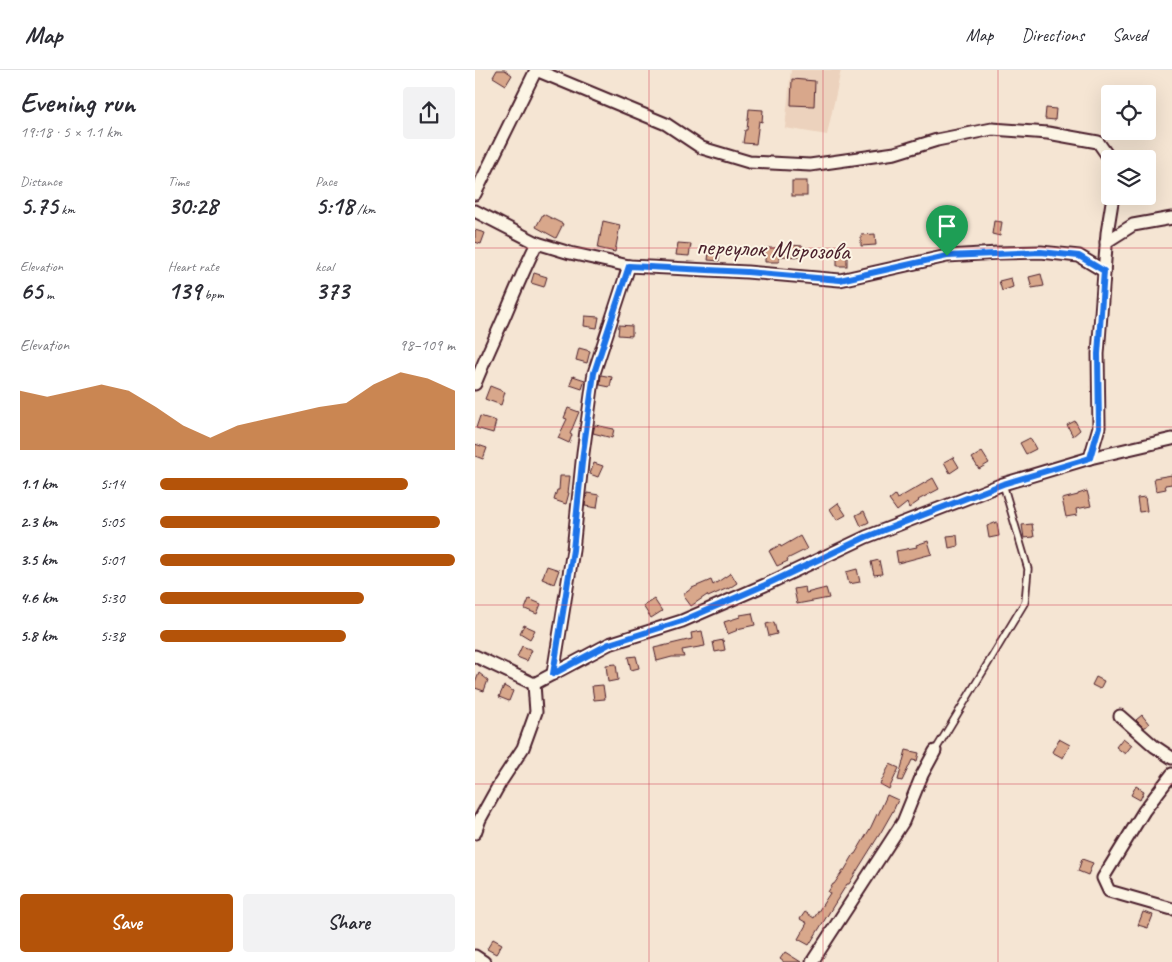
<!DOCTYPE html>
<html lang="en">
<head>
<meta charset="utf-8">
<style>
	body { margin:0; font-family:Caveat,sans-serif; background:#f2f2f3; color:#2b2b33; height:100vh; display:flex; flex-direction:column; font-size:19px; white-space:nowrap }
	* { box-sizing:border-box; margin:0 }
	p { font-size:16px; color:#7c7c81 }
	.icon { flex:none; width:28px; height:28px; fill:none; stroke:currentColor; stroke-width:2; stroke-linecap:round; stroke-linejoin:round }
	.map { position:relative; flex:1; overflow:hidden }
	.side { display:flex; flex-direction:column; background:#fff; width:475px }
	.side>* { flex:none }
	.tools { position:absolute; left:626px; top:15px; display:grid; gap:10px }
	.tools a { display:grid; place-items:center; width:55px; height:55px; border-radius:5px; background:#fff; box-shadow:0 5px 20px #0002; font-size:25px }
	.pin { position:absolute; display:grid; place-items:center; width:42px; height:42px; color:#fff; margin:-51px -21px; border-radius:50% 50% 50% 0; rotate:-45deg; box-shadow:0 0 5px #0007 }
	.pin .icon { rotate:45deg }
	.round { display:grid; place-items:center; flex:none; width:52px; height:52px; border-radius:5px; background:#f2f2f3 }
	.head { display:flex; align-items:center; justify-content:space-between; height:85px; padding:0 20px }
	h1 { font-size:28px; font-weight:600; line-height:38px }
	.metrics { display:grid; grid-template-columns:repeat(3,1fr); gap:8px; height:85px; padding:5px 20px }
	.metrics div { display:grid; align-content:center }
	.metrics b { font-size:25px; font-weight:600 }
	.metrics small { font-size:14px; font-weight:400 }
	.metrics p { font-size:14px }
	.chart { height:140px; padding:10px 20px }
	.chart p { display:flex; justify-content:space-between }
	.chart svg { width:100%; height:90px; margin-top:5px; fill:#b45309; opacity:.7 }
	.action { display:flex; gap:10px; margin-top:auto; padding:10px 20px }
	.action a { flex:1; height:58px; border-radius:5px; background:#b45309; color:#fff; font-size:20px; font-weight:600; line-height:58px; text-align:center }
	.action a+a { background:#f2f2f3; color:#2b2b33 }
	ul { padding:0 20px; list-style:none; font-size:16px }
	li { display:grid; grid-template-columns:80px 60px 1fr; align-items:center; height:38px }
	li i { height:12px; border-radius:6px; background:#b45309 }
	header { display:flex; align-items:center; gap:30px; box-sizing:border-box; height:70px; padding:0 25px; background:#fff; border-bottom:1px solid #e1e1e2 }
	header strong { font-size:24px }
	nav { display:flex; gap:28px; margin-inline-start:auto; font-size:18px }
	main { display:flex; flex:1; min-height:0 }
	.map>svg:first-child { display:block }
</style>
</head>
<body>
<header>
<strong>Map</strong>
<nav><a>Map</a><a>Directions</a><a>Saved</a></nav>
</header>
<main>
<section class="side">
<div class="head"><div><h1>Evening run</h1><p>19:18 · 5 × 1.1 km</p></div><a class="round"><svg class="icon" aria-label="share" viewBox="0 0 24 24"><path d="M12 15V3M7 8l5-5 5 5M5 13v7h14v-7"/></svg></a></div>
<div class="metrics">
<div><p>Distance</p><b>5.75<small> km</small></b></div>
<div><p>Time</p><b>30:28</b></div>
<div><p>Pace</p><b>5:18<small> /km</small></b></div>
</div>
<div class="metrics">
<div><p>Elevation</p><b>65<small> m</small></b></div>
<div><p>Heart rate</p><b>139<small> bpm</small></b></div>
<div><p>kcal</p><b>373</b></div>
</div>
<div class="chart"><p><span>Elevation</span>98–109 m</p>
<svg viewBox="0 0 160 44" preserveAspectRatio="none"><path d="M0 44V15L10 18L20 15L30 12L40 15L50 23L60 32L70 38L80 32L90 29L100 26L110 23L120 21L130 12L140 6L150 9L160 15V44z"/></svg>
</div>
<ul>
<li><b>1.1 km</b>5:14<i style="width:84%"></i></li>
<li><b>2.3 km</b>5:05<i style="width:95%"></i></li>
<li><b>3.5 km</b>5:01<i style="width:100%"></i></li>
<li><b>4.6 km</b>5:30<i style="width:69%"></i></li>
<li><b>5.8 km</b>5:38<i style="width:63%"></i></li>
</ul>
<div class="action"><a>Save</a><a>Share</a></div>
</section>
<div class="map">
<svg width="697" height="892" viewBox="0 0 697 892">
	<rect width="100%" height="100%" fill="#f5e5d3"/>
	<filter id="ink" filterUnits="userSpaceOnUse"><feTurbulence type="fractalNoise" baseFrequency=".02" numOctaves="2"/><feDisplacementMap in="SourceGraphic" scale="10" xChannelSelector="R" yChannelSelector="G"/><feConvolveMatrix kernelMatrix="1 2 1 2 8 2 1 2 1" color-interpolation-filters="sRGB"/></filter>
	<g filter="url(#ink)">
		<!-- built -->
		<polygon fill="#ecd2bd" points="316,0 366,0 352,65 310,58"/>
		<!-- building -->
		<g fill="#d8a78b" stroke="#4a1f2b">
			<polygon points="22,0 30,0 37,5 31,15 18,7"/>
			<polygon points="317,9 340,11 339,36 316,35"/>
			<polygon points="571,38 581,39 580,50 570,49"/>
			<polygon points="274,39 288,40 287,52 284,51 281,74 268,73 270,60 272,60"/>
			<rect x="317" y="111" width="15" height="15"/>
			<polygon points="68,144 88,154 81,168 61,157"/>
			<polygon points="128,151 145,155 140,182 123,178"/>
			<polygon points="519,151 527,152 525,166 517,164"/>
			<polygon points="0,160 10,163 6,174 0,172"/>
			<polygon points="400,164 401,175 386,176 386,165"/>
			<polygon points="203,173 216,174 214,186 201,185"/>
			<polygon points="315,175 328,176 328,187 304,186 304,192 290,192 290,178 315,178"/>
			<polygon points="235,176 246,177 244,191 233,190"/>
			<rect x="362" y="183" width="10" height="13"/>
			<polygon points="59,203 72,207 69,217 56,213"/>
			<polygon points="566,204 569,216 557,218 554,207"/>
			<polygon points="536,208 538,217 527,221 524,211"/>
			<polygon points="110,246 124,247 122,258 109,256"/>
			<polygon points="144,255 157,256 157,266 143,265"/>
			<polygon points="104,278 115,281 112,293 101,290"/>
			<polygon points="126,305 137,307 135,317 125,315"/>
			<polygon points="98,306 110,310 107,319 95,315"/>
			<polygon points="15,316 30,322 26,335 10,329"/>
			<polygon points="93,338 104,342 95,364 97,365 94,373 83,368 92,349 89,348"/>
			<polygon points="5,346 21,351 18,363 1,358"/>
			<polygon points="600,351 605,360 598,366 592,355"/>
			<polygon points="120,355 139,359 137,368 118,363"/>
			<polygon points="555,368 561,379 551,384 545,373"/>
			<polygon points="0,374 12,378 8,389 0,386"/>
			<polygon points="507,382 514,393 504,399 497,388"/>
			<polygon points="478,387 484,397 475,403 469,392"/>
			<polygon points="119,393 128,396 123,407 115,404"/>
			<polygon points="697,405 697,414 690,415 691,419 681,421 679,408"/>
			<polygon points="85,406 95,406 93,423 94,423 91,434 79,430 82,420 84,420"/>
			<polygon points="458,408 464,419 443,430 444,431 434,438 432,433 422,441 414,430 420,425 422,429"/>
			<polygon points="612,421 616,436 601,439 602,445 591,447 587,429 603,425 603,424"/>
			<polygon points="112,423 124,425 122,438 110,436"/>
			<polygon points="670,427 672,441 664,442 662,428"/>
			<polygon points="363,433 371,445 362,450 355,439"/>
			<polygon points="389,441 394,452 386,456 381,445"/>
			<polygon points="522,452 524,466 514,468 512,456"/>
			<polygon points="557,454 559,467 549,468 547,455"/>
			<polygon points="482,465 483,476 474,478 472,466"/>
			<polygon points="325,466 332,479 312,489 313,491 302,496 294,481 305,475 306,477"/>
			<polygon points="453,471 457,484 423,493 421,481 442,477 441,475"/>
			<polygon points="404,490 407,504 399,505 396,492"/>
			<polygon points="72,496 84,500 79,514 67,509"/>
			<polygon points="382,499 385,512 374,514 371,502"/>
			<polygon points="256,503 262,513 253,519 253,518 233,527 232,525 216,536 208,525 217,518 236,510 238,515"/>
			<polygon points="330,517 331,523 351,518 354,528 322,534 319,519"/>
			<polygon points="54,529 66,534 62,544 50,539"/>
			<polygon points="179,529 187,541 176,548 168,536"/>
			<polygon points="277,543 280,555 262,559 263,560 253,564 249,552 265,547 265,545"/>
			<polygon points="299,552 302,564 294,566 291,554"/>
			<polygon points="49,555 60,560 55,569 45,563"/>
			<polygon points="227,561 230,576 207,580 209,587 197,587 182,591 179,578 217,569 216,563"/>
			<polygon points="248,570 250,580 240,582 238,572"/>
			<polygon points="47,576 57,580 52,591 42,587"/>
			<polygon points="161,586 164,598 156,600 153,587"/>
			<polygon points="141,594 143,610 133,612 131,595"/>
			<polygon points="4,603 13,610 9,621 0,618 0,613"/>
			<polygon points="621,607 629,611 625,619 617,615"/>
			<polygon points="128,615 130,629 119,630 117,616"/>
			<polygon points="29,616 38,621 34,631 24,627"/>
			<polygon points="667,645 674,654 669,658 661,650"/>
			<polygon points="648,668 657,675 650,684 641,677"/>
			<polygon points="584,669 595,675 588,688 577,682"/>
			<polygon points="431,680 444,683 442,691 437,690 427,711 423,710"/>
			<polygon points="415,694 424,698 414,719 405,714"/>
			<polygon points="661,716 669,721 665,730 656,725"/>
			<polygon points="412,725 423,730 419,739 406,762 383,799 374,814 372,814 334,875 323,869 332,853 325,849 330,842 339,848 355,823 353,822 358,814 359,814 368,801 369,801 379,784 380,784 396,757 402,744 403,745"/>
			<polygon points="607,789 618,793 613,805 603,801"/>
			<polygon points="668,842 678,845 673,858 663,855"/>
			<polygon points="18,869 27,874 21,884 12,879"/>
			<polygon points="310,882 326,892 309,892 305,889"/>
		</g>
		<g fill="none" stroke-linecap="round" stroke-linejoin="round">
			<!-- lane casing -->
			<g stroke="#4a1f2b" stroke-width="9">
				<polyline id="lane" points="460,681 550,532 553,499 528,414"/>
			</g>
			<!-- street casing -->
			<g stroke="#4a1f2b" stroke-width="15">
				<g id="street">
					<polyline points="61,0 191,54 227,78 274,92 335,95 420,83 462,70 517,59 573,63 623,72 635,89"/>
					<polyline points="0,124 61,0"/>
					<polyline points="0,141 62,173 95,183 154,196 272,202 365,210 472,186 523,183 566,182 604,186 629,201"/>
					<polyline points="631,172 658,155 697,148"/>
					<path d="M0,314C9,291 20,268 30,245C40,221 50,197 62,173"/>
					<polyline points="615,388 697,369"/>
					<polyline points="0,586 59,614"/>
					<polyline points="78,604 98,480 108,383 119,303 154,196"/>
					<polyline points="59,614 134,574 207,551 290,515 391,467 528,414 615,388 624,357 623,284 632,163 638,126"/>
					<polyline points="645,646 679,676 697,688"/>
					<polyline points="697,704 669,741 628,808 634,821 697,839"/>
					<polyline points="0,763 5,749 25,713 48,678 61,642 59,614"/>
					<polyline points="0,886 9,892"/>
					<polyline points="337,892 428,752 447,705 460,681"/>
				</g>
			</g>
			<!-- lane -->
			<use href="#lane" stroke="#fcf5e5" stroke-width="5.5"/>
			<!-- street -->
			<use href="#street" stroke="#fcf5e5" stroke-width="11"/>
		</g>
	</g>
	<g fill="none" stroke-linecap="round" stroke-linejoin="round" filter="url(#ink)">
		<!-- route casing -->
		<g stroke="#fff" stroke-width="10">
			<polygon id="route" points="566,182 604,186 629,201 623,284 624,357 615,388 528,414 391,467 290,515 207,551 134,574 78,604 98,480 108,383 119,303 154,196 272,202 365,210 472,186"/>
		</g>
		<!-- route -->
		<use href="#route" stroke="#1a73e8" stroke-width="6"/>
	</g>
	<!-- grid -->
	<path fill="none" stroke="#d1495b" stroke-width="1" stroke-opacity="0.55" d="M174,0V892M348,0V892M523,0V892M0,178H697M0,357H697M0,535H697M0,714H697"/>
	<g text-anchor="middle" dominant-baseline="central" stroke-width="4" stroke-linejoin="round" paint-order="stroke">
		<!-- street labels -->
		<g font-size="25" fill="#4a1f2b" stroke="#fcf5e5">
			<text transform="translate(298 179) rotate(2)">переулок Морозова</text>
		</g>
	</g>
</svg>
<div class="tools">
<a><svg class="icon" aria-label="locate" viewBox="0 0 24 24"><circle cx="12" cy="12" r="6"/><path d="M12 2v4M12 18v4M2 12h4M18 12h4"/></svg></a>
<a><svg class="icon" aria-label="layers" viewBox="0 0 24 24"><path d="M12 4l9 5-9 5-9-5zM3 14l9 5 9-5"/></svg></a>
</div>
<div class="pin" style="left:472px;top:186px;background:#1e9e55"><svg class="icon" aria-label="arrive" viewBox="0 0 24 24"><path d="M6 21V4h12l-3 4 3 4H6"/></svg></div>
</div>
</main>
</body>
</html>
